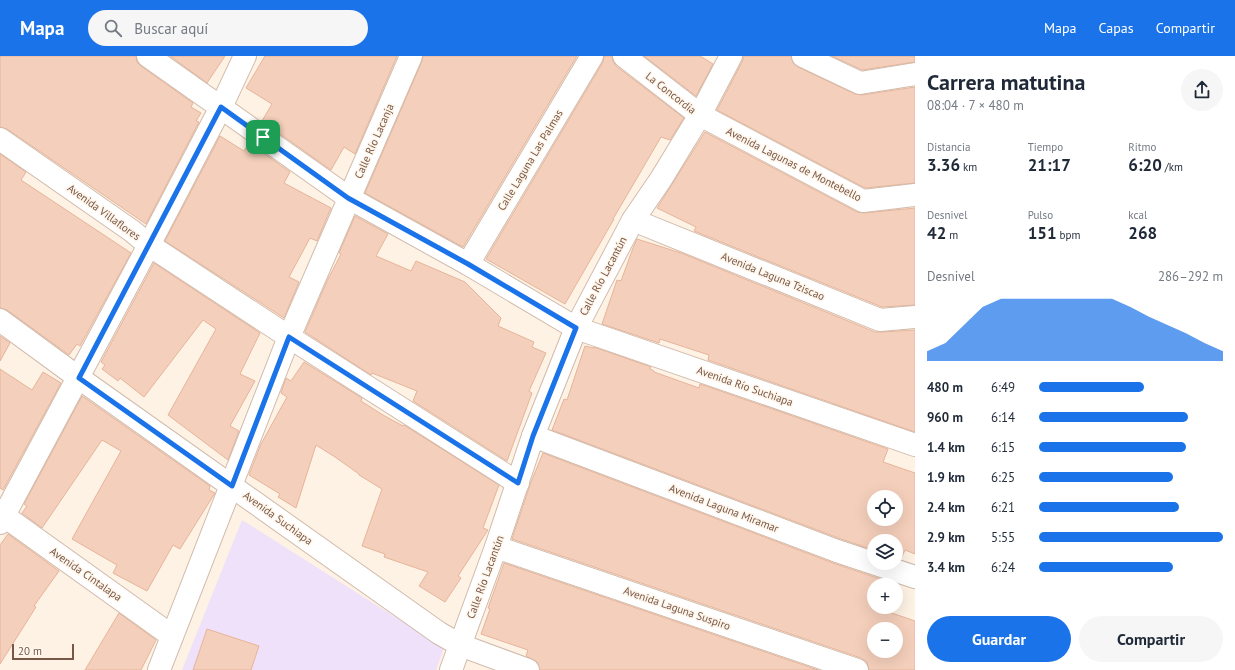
<!DOCTYPE html>
<html lang="es">
<head>
<meta charset="utf-8">
<style>
	body { margin:0; font-family:"PT Sans",sans-serif; background:#f6f6f7; color:#1f2937; height:100vh; display:flex; flex-direction:column; font-size:15px; white-space:nowrap }
	* { box-sizing:border-box; margin:0 }
	p { font-size:13px; color:#747a83 }
	.icon { flex:none; width:22px; height:22px; fill:none; stroke:currentColor; stroke-width:2; stroke-linecap:round; stroke-linejoin:round }
	.map { position:relative; flex:1; overflow:hidden }
	.details { display:flex; flex-direction:column; background:#fff; width:320px }
	.details>* { flex:none }
	.controls { position:absolute; left:867px; top:434px; display:grid; gap:8px }
	.controls a { display:grid; place-items:center; width:36px; height:36px; border-radius:50%; background:#fff; box-shadow:0 4px 16px #0002; font-size:20px }
	.scale { position:absolute; left:12px; bottom:10px; width:62px; box-sizing:border-box; padding-left:4px; border:2px solid #775748; border-top:0; font-size:11px; line-height:14px; white-space:nowrap; color:#775748; -webkit-text-stroke:3px #fff6eb; paint-order:stroke }
	.pin { position:absolute; display:grid; place-items:center; width:34px; height:34px; color:#fff; margin:-17px; border-radius:8px; box-shadow:0 2px 6px #0006 }
	.round { display:grid; place-items:center; flex:none; width:42px; height:42px; border-radius:21px; background:#f6f6f7 }
	.overview { display:flex; align-items:center; justify-content:space-between; height:68px; padding:0 12px }
	h1 { font-size:22px; font-weight:600; line-height:30px }
	.figures { display:grid; grid-template-columns:repeat(3,1fr); gap:6px; height:68px; padding:4px 12px }
	.figures div { display:grid; align-content:center }
	.figures b { font-size:17px; font-weight:600 }
	.figures small { font-size:11px; font-weight:400 }
	.figures p { font-size:11px }
	.chart { height:112px; padding:8px 12px }
	.chart p { display:flex; justify-content:space-between }
	.chart svg { width:100%; height:72px; margin-top:4px; fill:#1a73e8; opacity:.7 }
	.action { display:flex; gap:8px; margin-top:auto; padding:8px 12px }
	.action a { flex:1; height:46px; border-radius:24px; background:#1a73e8; color:#fff; font-size:16px; font-weight:600; line-height:46px; text-align:center }
	.action a+a { background:#f6f6f7; color:#1f2937 }
	ul { padding:0 12px; list-style:none; font-size:13px }
	li { display:grid; grid-template-columns:64px 48px 1fr; align-items:center; height:30px }
	li i { height:10px; border-radius:5px; background:#1a73e8 }
	header { display:flex; align-items:center; gap:24px; box-sizing:border-box; height:56px; padding:0 20px; background:#1a73e8; color:#fff }
	header strong { font-size:19px }
	nav { display:flex; gap:22px; margin-inline-start:auto; font-size:14px }
	.search { width:280px; height:36px; background:#f6f6f7; display:flex; align-items:center; gap:10px; box-sizing:border-box; padding:0 14px; border-radius:22px; color:#747a83; font-size:15px }
	main { display:flex; flex:1; min-height:0 }
	.map>svg:first-child { display:block }
</style>
</head>
<body>
<header>
<strong>Mapa</strong>
<div class="search"><svg class="icon" aria-label="search" viewBox="0 0 24 24"><circle cx="10" cy="10" r="6"/><path d="M15 15l6 6"/></svg>Buscar aquí</div>
<nav><a>Mapa</a><a>Capas</a><a>Compartir</a></nav>
</header>
<main>
<div class="map">
<svg width="915" height="614" viewBox="0 0 915 614">
	<rect width="100%" height="100%" fill="#fdf2e4"/>
	<!-- education -->
	<polygon fill="#efe1fa" points="242,464 444,592 436,614 182,614"/>
	<!-- building -->
	<g fill="#f4cfbb" stroke="#e7b49a" fill-rule="evenodd">
		<polygon points="0,0 136,0 137,6 141,10 193,47 191,51 201,57 196,65 199,66 146,168 7,73 0,71"/>
		<polygon points="170,0 225,0 207,27"/>
		<polygon points="265,0 397,0 355,98 344,91 331,114 262,65 272,48 246,32"/>
		<polygon points="423,0 577,0 463,191 365,137 422,5"/>
		<polygon points="604,0 612,0 613,5 616,10 684,62 670,84 661,81 613,163 614,163 565,248 486,203 603,6"/>
		<polygon points="644,0 700,0 713,8 696,40"/>
		<polygon points="744,0 791,0 793,7 798,11 855,38 862,39 915,31 915,127 865,132 717,54 742,6"/>
		<polygon points="832,0 915,0 915,6 862,14"/>
		<polygon points="705,76 857,156 864,157 915,152 915,249 882,251 694,175 696,171 657,152"/>
		<polygon points="220,80 244,95 249,87 290,116 284,127 331,152 317,185 310,182 289,221 299,226 284,262 165,185"/>
		<polygon points="0,98 26,116 21,124 131,197 80,290 77,288 69,299 7,254 0,252"/>
		<polygon points="355,160 388,178 376,200 411,215 416,205 465,226 501,262 498,270 534,286 532,291 546,297 529,335 532,337 507,405 413,345 417,335 372,317 371,319 305,276 327,225 341,198 339,197"/>
		<polygon points="637,183 681,197 875,276 881,276 915,274 915,376 708,304 709,299 660,283 659,287 602,268 617,224 621,225 633,192"/>
		<polygon points="154,207 260,277 240,318 255,325 230,370 239,375 228,404 168,359 216,273 203,264 144,341 120,322 118,325 102,313 105,309 101,306"/>
		<polygon points="0,280 10,287 0,305"/>
		<path d="M585,290L594,292V291L651,311L650,313L654,315V316L699,332L700,328L888,393L883,406L915,417V498L905,494L901,503L896,501V485H874V494L841,483L552,374L564,343L567,344ZM874,441H896V463H874Z"/>
		<polygon points="304,306 362,342 361,345 383,359 403,370 404,369 499,429 483,472 488,474 458,520 461,522 445,546 419,530 428,516 384,501 385,498 362,490 382,433 359,419 359,418 335,401 316,389 296,452 278,441 280,438 249,419 261,388 287,341 281,337 286,322 291,325"/>
		<polygon points="0,313 32,334 43,316 61,327 3,434 0,432"/>
		<polygon points="82,340 210,430 209,434 215,437 180,493 173,489 147,535 113,517 117,509 72,483 121,395 102,384 42,472 22,457 27,450 24,448"/>
		<path d="M543,397L833,507L895,528V529H874V551H887L886,555L915,565V614H869L867,606L861,602L512,483L531,426ZM874,573H896V595H874Z"/>
		<polygon points="8,478 59,515 34,550 36,551 0,608 0,489"/>
		<polygon points="504,507 818,614 540,614 537,606 526,600 528,594 481,578 490,553 488,552"/>
		<polygon points="119,557 156,584 141,614 85,614"/>
		<polygon points="207,573 259,590 251,614 193,614"/>
	</g>
	<g fill="none" stroke-linecap="round" stroke-linejoin="round">
		<!-- street casing -->
		<g stroke="#d1bbac" stroke-width="24">
			<g id="street">
				<polyline points="148,0 349,142 468,208 576,272 915,389"/>
				<polyline points="624,0 700,59 863,145 915,139"/>
				<polyline points="803,0 860,27 915,18"/>
				<polyline points="0,83 132,175 149,189 289,281 518,427"/>
				<polyline points="633,164 880,264 915,261"/>
				<polyline points="468,208 592,0"/>
				<polyline points="0,264 79,322 439,577 460,589 528,614"/>
				<polyline points="533,380 837,495 915,521"/>
				<polyline points="0,457 172,580"/>
				<polyline points="0,467 149,189 221,51 245,0"/>
				<polyline points="496,491 857,614"/>
				<polyline points="159,614 289,281 411,0"/>
				<polyline points="451,614 496,491 533,380 576,272 633,164 661,123 700,59 731,0"/>
			</g>
		</g>
		<!-- street -->
		<use href="#street" stroke="#fff" stroke-width="22"/>
	</g>
	<g fill="none" stroke-linecap="round" stroke-linejoin="round">
		<!-- route casing -->
		<g stroke="#fff" stroke-width="8">
			<polygon id="route" points="221,51 348,142 468,208 576,272 533,380 518,427 289,281 232,430 79,322"/>
		</g>
		<!-- route -->
		<use href="#route" stroke="#1a73e8" stroke-width="5"/>
	</g>
	<g text-anchor="middle" dominant-baseline="central" stroke-width="3" stroke-linejoin="round" paint-order="stroke">
		<!-- street labels -->
		<g font-size="11" fill="#775748" stroke="#fff6eb">
			<text transform="translate(671 37) rotate(38)">La Concordia</text>
			<text transform="translate(374 85) rotate(-66)">Calle Río Lacanja</text>
			<text transform="translate(530 104) rotate(-59)">Calle Laguna Las Palmas</text>
			<text transform="translate(794 108) rotate(27)">Avenida Lagunas de Montebello</text>
			<text transform="translate(104 156) rotate(36)">Avenida Villaflores</text>
			<text transform="translate(603 220) rotate(-62)">Calle Río Lacantún</text>
			<text transform="translate(773 220) rotate(22)">Avenida Laguna Tziscao</text>
			<text transform="translate(745 330) rotate(19)">Avenida Río Suchiapa</text>
			<text transform="translate(724 452) rotate(21)">Avenida Laguna Miramar</text>
			<text transform="translate(278 462) rotate(36)">Avenida Suchiapa</text>
			<text transform="translate(86 518) rotate(35)">Avenida Cintalapa</text>
			<text transform="translate(485 521) rotate(-70)">Calle Río Lacantún</text>
			<text transform="translate(677 552) rotate(19)">Avenida Laguna Suspiro</text>
		</g>
	</g>
</svg>
<div class="controls">
<a><svg class="icon" aria-label="locate" viewBox="0 0 24 24"><circle cx="12" cy="12" r="6"/><path d="M12 2v4M12 18v4M2 12h4M18 12h4"/></svg></a>
<a><svg class="icon" aria-label="layers" viewBox="0 0 24 24"><path d="M12 4l9 5-9 5-9-5zM3 14l9 5 9-5"/></svg></a>
<a>+</a>
<a>−</a>
</div>
<div class="scale">20 m</div>
<div class="pin" style="left:263px;top:81px;background:#1e9e55"><svg class="icon" aria-label="arrive" viewBox="0 0 24 24"><path d="M6 21V4h12l-3 4 3 4H6"/></svg></div>
</div>
<section class="details">
<div class="overview"><div><h1>Carrera matutina</h1><p>08:04 · 7 × 480 m</p></div><a class="round"><svg class="icon" aria-label="share" viewBox="0 0 24 24"><path d="M12 15V3M7 8l5-5 5 5M5 13v7h14v-7"/></svg></a></div>
<div class="figures">
<div><p>Distancia</p><b>3.36<small> km</small></b></div>
<div><p>Tiempo</p><b>21:17</b></div>
<div><p>Ritmo</p><b>6:20<small> /km</small></b></div>
</div>
<div class="figures">
<div><p>Desnivel</p><b>42<small> m</small></b></div>
<div><p>Pulso</p><b>151<small> bpm</small></b></div>
<div><p>kcal</p><b>268</b></div>
</div>
<div class="chart"><p><span>Desnivel</span>286–292 m</p>
<svg viewBox="0 0 160 44" preserveAspectRatio="none"><path d="M0 44V38L10 33L20 22L30 11L40 6L50 6L60 6L70 6L80 6L90 6L100 6L110 11L120 17L130 22L140 27L150 33L160 38V44z"/></svg>
</div>
<ul>
<li><b>480 m</b>6:49<i style="width:57%"></i></li>
<li><b>960 m</b>6:14<i style="width:81%"></i></li>
<li><b>1.4 km</b>6:15<i style="width:80%"></i></li>
<li><b>1.9 km</b>6:25<i style="width:73%"></i></li>
<li><b>2.4 km</b>6:21<i style="width:76%"></i></li>
<li><b>2.9 km</b>5:55<i style="width:100%"></i></li>
<li><b>3.4 km</b>6:24<i style="width:73%"></i></li>
</ul>
<div class="action"><a>Guardar</a><a>Compartir</a></div>
</section>
</main>
</body>
</html>
